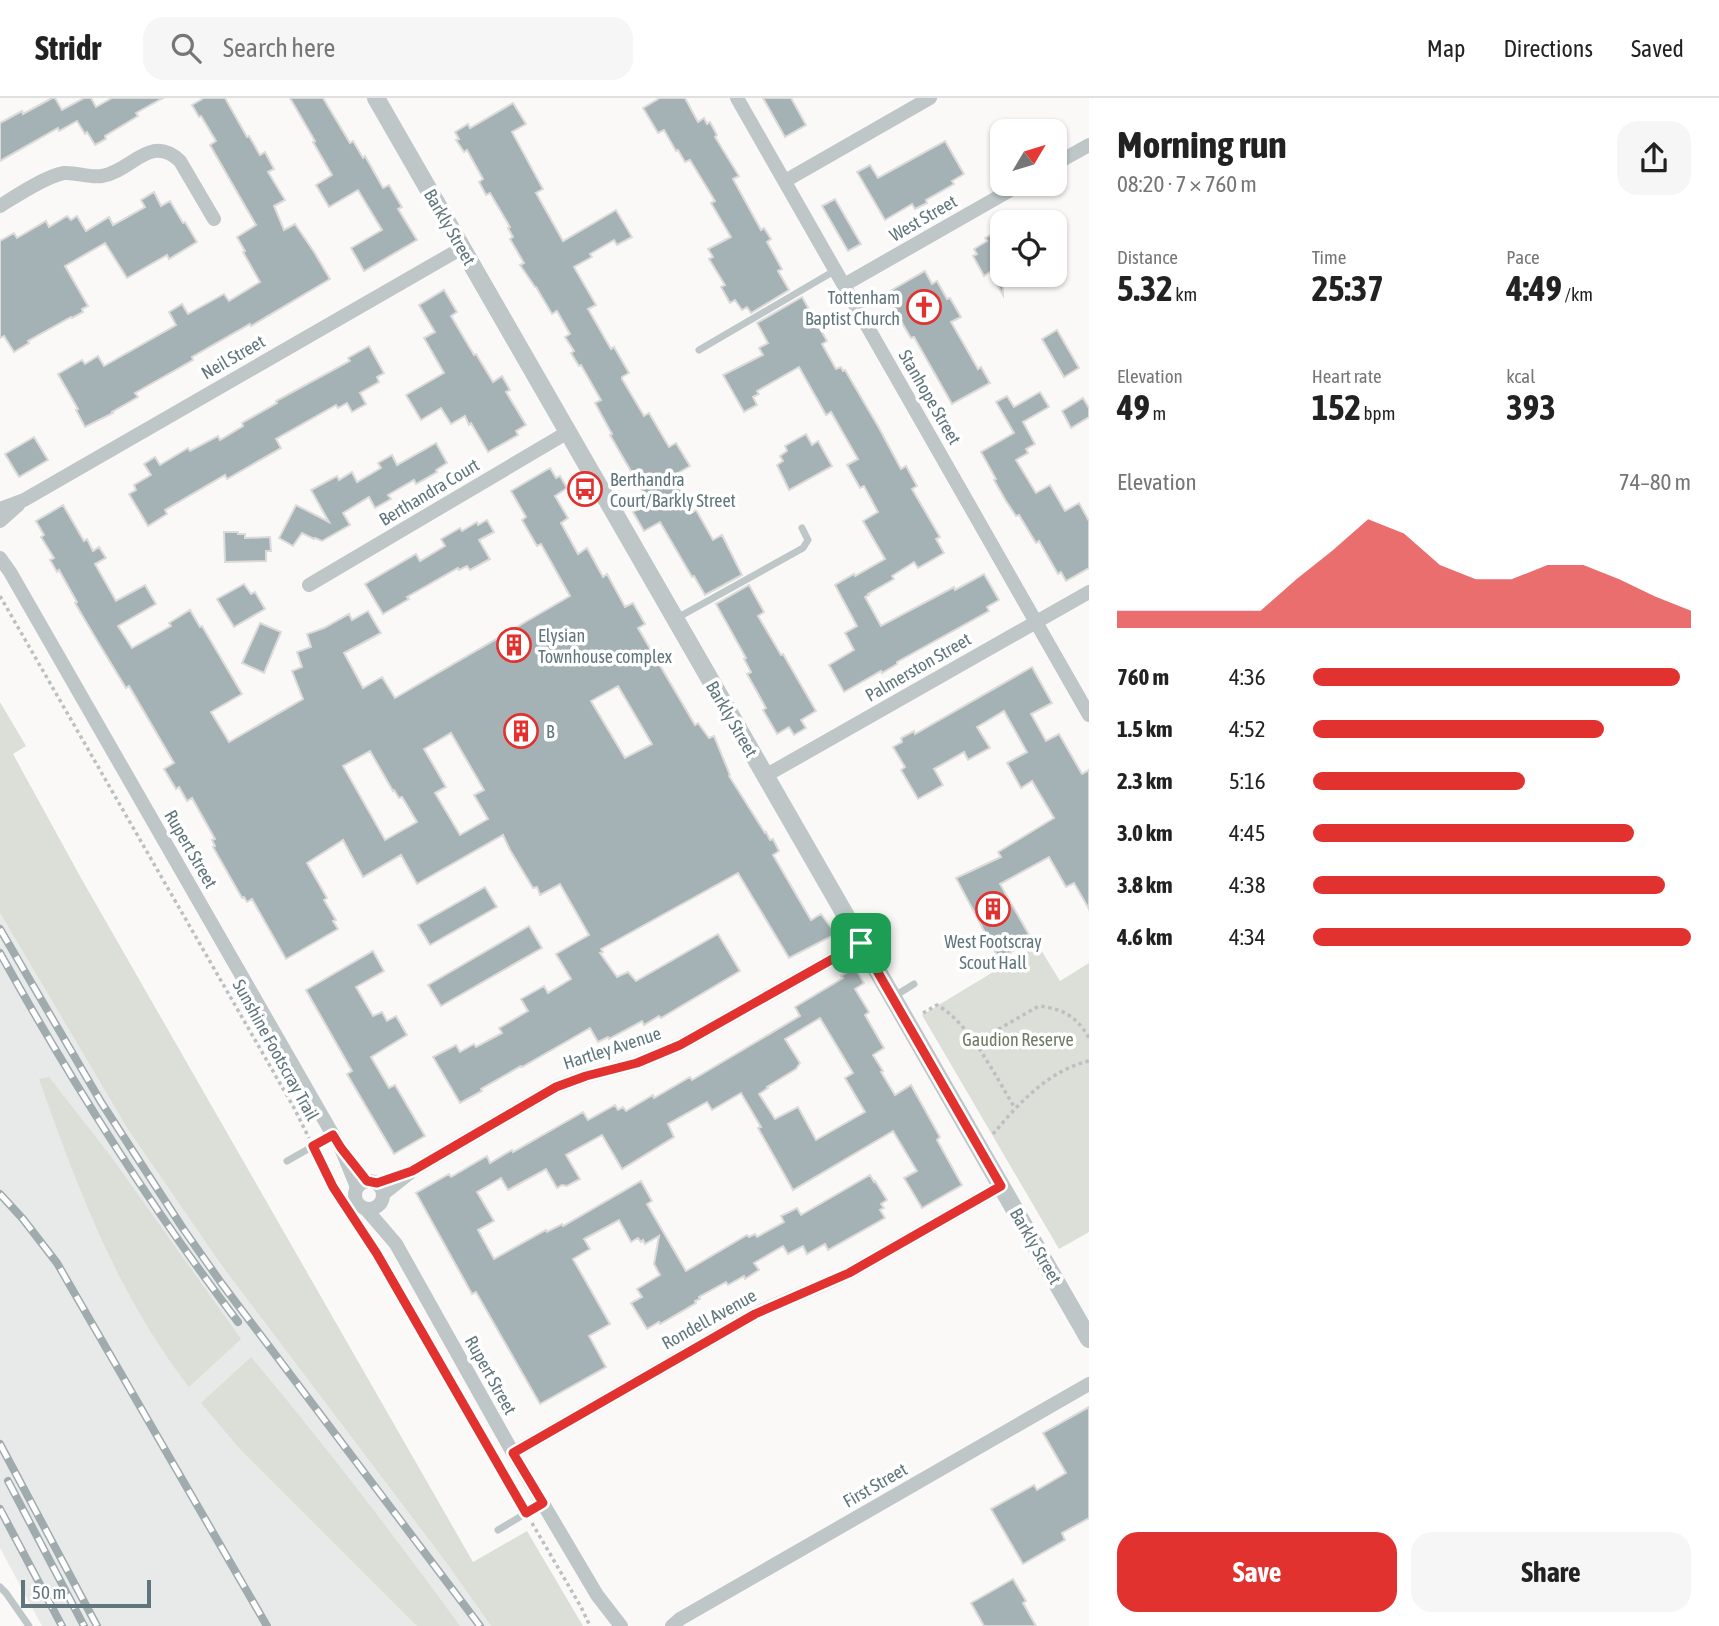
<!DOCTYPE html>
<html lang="en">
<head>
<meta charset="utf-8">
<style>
	body { margin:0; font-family:"Asap Condensed",sans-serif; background:#f6f6f6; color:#222; height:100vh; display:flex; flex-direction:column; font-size:26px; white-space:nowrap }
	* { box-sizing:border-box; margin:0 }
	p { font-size:23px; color:#767676 }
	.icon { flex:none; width:38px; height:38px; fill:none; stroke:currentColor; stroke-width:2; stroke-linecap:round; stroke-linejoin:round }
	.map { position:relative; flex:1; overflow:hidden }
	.panel { display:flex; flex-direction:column; background:#fff; width:630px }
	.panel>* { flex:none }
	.needle { width:46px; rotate:52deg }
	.fabs { position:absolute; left:990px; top:21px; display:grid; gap:14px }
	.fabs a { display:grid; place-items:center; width:77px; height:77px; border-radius:14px; background:#fff; box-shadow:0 2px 5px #0004; font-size:35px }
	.scale { position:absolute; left:21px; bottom:18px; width:130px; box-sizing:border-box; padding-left:7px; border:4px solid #60767c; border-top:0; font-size:19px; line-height:24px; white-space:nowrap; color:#60767c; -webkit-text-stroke:5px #fff; paint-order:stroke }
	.pin { position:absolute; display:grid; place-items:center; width:60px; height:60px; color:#fff; margin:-30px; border-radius:14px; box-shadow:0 4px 10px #0006 }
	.round { display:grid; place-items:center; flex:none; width:74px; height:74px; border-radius:21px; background:#f6f6f6 }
	.overview { display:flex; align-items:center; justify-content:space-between; height:119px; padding:0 28px }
	h1 { font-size:38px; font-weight:700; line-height:52px }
	.stats { display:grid; grid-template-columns:repeat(3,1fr); gap:10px; height:119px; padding:7px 28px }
	.stats div { display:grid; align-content:center }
	.stats b { font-size:35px; font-weight:700 }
	.stats small { font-size:19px; font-weight:400 }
	.stats p { font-size:19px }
	.chart { height:196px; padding:14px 28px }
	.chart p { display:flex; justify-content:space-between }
	.chart svg { width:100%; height:126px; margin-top:7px; fill:#e23230; opacity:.7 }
	.cta { display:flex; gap:14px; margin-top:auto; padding:14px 28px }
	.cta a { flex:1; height:80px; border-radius:21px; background:#e23230; color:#fff; font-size:28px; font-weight:700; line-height:80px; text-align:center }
	.cta a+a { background:#f6f6f6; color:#222 }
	ul { padding:0 28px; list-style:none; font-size:23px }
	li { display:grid; grid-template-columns:112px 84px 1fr; align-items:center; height:52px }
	li i { height:18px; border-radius:9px; background:#e23230 }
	header { display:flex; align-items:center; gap:42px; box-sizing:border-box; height:98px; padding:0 35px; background:#fff; border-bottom:2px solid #e0e0e0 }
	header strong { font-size:33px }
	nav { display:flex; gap:38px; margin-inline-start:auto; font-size:24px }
	.search { width:490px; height:63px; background:#f6f6f6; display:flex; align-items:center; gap:18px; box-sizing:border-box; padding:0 24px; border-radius:21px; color:#767676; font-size:26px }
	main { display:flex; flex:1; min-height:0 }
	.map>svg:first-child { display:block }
</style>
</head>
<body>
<header>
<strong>Stridr</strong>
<div class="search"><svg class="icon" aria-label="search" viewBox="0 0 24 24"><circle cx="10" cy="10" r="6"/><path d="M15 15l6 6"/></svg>Search here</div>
<nav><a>Map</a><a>Directions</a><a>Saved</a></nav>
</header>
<main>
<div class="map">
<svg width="1089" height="1528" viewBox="0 0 1089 1528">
	<rect width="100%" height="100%" fill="#faf9f8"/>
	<!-- built -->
	<polygon fill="#e8e9e9" points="0,815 127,1030 222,1168 445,1463 491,1528 42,1528 0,1450"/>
	<!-- green -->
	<g fill="#dbdfd7">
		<polygon points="0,604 26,648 13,656 81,780 473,1464 527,1433 583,1528 491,1528 445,1463 222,1168 127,1030 0,815"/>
		<polygon points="1038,847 1060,883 1089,865 1089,1134 1059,1151 922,917"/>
		<path d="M49,979L112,1060L241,1241L189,1289C118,1198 77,1089 39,981Z"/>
		<path d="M251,1259C324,1346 393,1436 460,1528H417L239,1350L201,1305Z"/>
	</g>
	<!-- building -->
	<g fill="#a5b2b5" stroke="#dcdbda" stroke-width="2" fill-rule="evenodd">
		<polygon points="52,0 55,0 62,12 84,0 91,0 96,9 112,0 163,0 136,15 138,18 105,38 106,41 95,47 87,34 85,36 77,23 59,33 58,30 0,63 0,25 22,13 23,16"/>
		<polygon points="204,0 225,0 247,39 249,38 260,57 265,54 274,71 268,74 285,102 274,108 284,132 295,126 314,154 330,181 251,228 250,226 192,259 193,262 135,295 138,299 112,314 113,315 85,329 76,312 78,311 58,276 82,262 85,266 98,258 104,268 176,227 169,214 182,206 188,216 224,196 229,203 260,184 243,154 245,153 237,139 256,127 210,47 216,43 201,18 199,19 192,7"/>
		<polygon points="290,0 323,0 350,45 353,43 363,60 365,58 383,90 389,87 402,109 398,111 417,142 364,173 351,150 382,132 358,92 329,109 316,87 332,77 313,44 315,43"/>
		<polygon points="660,0 685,0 698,24 704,20 707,26 710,24 717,37 715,39 739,78 733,81 761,132 764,130 771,141 767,144 782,171 778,173 789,192 751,215 747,209 742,212 735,202 730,205 721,189 725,187 709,161 713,159 708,151 731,139 711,105 715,103 690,62 685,64 678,52 676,53 664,32 658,35 643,10"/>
		<polygon points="763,0 791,0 806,27 785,39"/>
		<polygon points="513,5 526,26 512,34 543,91 536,95 563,143 616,112 632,139 617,147 614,142 590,156 592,159 574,169 596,207 588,211 611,251 614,249 629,275 622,279 622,281 644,318 649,315 669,349 676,345 690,368 673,378 693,414 696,412 713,442 722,437 742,477 705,497 694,478 692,479 660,424 644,433 633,414 646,406 644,402 647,401 610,337 612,336 595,305 601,302 581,267 579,268 571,255 574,253 565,239 570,236 557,213 552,216 536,189 535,189 520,167 524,165 510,141 513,139 508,130 510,129 490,95 486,97 479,84 483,81 467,52 464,54 456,42 459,41 455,34 468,26 470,30"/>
		<polygon points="945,43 964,76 952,83 954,86 926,102 927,105 915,111 912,106 885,122 857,74 870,67 878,80"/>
		<polygon points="154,94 161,108 170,103 183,125 185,124 197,144 169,161 167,157 127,180 105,145 65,168 88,208 82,211 83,214 72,220 71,219 28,243 29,245 14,254 4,238 0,240 0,143 14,135 17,140 46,123 49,129 67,118 71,122 77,118 86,133 109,119 113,127 145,109 141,102"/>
		<polygon points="835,101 861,146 848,153 822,108"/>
		<polygon points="997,133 1003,142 1003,197 990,174 984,178 973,158 977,156 974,151 987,143 985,140"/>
		<polygon points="925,173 932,186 937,183 947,201 950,200 961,219 951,224 978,271 981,269 990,285 952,306 914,239 911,240 885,196"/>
		<polygon points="444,192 457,214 451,218 474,257 476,256 493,284 502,278 510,292 506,294 526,327 516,333 518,337 488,354 471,325 469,327 465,318 451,326 441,310 421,322 406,297 444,275 424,240 435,234 419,207"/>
		<polygon points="802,199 827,243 822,246 836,271 841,269 843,273 845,272 879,330 901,371 906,368 917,388 912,391 940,439 936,441 944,455 918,470 914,464 892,478 894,481 868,496 869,497 865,499 881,528 954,489 955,492 984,476 999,502 987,509 989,513 897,564 897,566 882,575 881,573 844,594 829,567 854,552 845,535 857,528 835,487 854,476 855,478 885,461 863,423 878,414 864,388 860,390 847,367 858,361 831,314 826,317 799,269 757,293 759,296 753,299 757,307 744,314 723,277 763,257 759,250 768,245 757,225"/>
		<polygon points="1057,232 1079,270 1064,279 1042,241"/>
		<polygon points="369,248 384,275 377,279 379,284 360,295 366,306 352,314 347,305 338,310 336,307 276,341 281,350 227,381 225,377 165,412 167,416 148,428 129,396 136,392 134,387 151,377 144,366 155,359 160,367 188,350 190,353 218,338 220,342 243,328 242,325 277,305 276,303 350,263 348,260"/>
		<polygon points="1040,294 1049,309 1023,324 1035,346 1026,351 1028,355 1016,362 1036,395 1050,387 1065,413 1079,405 1089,423 1089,470 1066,483 1061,474 1058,476 1039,443 1036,445 1019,417 1016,418 1006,403 994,382 996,381 981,354 1014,335 996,304 1007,298 1014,309"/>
		<polygon points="1083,300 1089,310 1089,319 1071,330 1062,313"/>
		<polygon points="806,336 812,347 818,343 832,368 789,392 777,367 783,363 780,358 787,353 785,348"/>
		<polygon points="34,339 48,362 19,379 5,356"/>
		<polygon points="436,345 447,365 436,372 437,374 416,386 414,382 388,397 391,401 375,410 369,399 343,415 350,427 322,443 315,440 314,441 302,435 293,448 279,440 296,407 329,424 311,392 337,378 339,382 352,374 357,384 381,370 378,365 392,357 397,367"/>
		<path d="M550,370L556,380L560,378L567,390L555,398L568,420L561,425L578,456L587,450L603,479L607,476L625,509L633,505L645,526L638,530L695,627L698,625L709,640L714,638L730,677L729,678L765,735L766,734L770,742L773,741L779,753L773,757L811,822L821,816L836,836L789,860L738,775L601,851L603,854L600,855L617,879L628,874L636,883L718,836L740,873L661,920L659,918L644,927L642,923L609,941L608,939L598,944L590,930L522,969L521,968L481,991L482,993L460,1005L433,959L456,947L460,954L474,946L476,949L502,935L499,930L528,913L521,901L544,888L548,895L571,881L556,856L589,837L560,786L540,797L537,789L533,790L510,752L503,737L417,786L401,757L363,779L343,742L307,765L327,800L324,802L336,822L333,823L338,831L286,861L252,801L247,804L244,799L242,800L213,749L215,748L212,742L215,741L192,700L187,703L179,689L176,691L164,671L174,665L129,588L126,590L98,544L75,505L77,504L59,472L57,474L50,462L54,460L41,439L44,437L36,423L63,407L84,443L87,441L93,453L99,449L106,460L95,466L116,503L145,487L156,506L118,528L132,550L171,528L169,525L190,512L200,529L202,528L242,596L211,614L229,644L303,601L292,573L302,569L297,554L311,549L307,536L324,530L349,516L352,522L368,513L381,535L344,555L363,590L382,579L395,600L570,498L541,446L537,448L522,422L526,419L511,393ZM618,588L652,646L625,660L591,603ZM451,635L484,692L474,697L488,721L460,737L435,695L446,689L424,651ZM370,653L393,693L394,692L399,700L402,699L417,724L385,742L343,668Z"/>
		<polygon points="487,422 494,434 479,442 490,461 470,472 467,468 459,472 458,470 407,499 409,501 383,516 365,486 416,456 420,463 445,448 441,441 460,430 462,433 477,424 478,427"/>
		<polygon points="224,434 238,434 238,436 245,436 245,440 270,439 271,453 266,453 266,463 225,464"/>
		<polygon points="244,486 251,496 255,494 265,511 234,529 217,501"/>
		<polygon points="749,487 764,514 758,518 781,557 783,556 816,613 801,622 806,630 794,637 789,629 777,636 763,612 766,610 747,576 751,574 744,561 746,560 716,506"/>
		<polygon points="260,525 281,534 264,575 242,565"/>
		<polygon points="1032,569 1052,605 1031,616 1046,643 1059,636 1082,676 1089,672 1089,811 1074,785 1066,789 1049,759 1000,786 1032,842 999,861 956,780 1001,759 998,754 1054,720 1032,683 1021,690 1007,665 1027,654 1004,613 977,629 990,650 968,662 964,654 934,671 943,687 918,701 901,672 905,669 893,649 902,644 901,640 914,633 915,636"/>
		<polygon points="485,789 497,809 430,847 418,827"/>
		<polygon points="529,828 542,850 441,908 428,887"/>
		<polygon points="373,853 384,873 356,889 373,918 382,914 387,923 396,918 407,937 371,959 389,990 395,987 425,1038 394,1056 347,976 352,973 306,892"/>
		<path d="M855,870L864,885L855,891L869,914L865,917L884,950L873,957L883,973L881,974L895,997L911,987L940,1039L937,1042L962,1087L922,1110L904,1080L917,1073L893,1033L793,1092L758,1030L761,1029L741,995L712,1012L707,1004L668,1026L674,1039L622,1071L602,1037L566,1057L580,1081L567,1088L562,1087L557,1090L546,1071L508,1092L501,1080L477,1094L494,1123L478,1132L494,1161L546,1132L547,1134L562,1126L563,1128L641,1083L652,1103L647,1106L686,1173L747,1137L749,1139L755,1136L757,1139L784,1124L781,1118L797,1110L801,1117L870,1077L874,1084L875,1083L887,1102L881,1106L884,1110L880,1112L885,1120L828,1152L825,1146L807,1156L803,1148L788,1156L783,1148L754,1165L759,1172L745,1181L744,1178L728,1187L726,1184L699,1199L700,1201L695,1203L696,1205L660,1226L659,1224L647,1231L631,1205L642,1199L637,1191L660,1177L654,1166L659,1138L645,1146L643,1142L641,1144L638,1140L631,1144L619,1122L584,1141L590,1151L573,1161L610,1226L589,1238L606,1269L540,1306L476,1194L472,1196L416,1095L449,1076L451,1079L487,1058L490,1065L512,1052L513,1054L583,1014L588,1022L615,1007L618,1012L623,1009L626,1013L653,997L654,1000L690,979L692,982L800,918L795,909L843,880L841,878ZM820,920L853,975L845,980L865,1014L816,1042L798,1009L775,1021L759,996L768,990L767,989L796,971L800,965L785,941Z"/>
		<polygon points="1089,1309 1089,1420 1062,1435 1065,1442 1023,1466 991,1411 1034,1387 1037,1392 1066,1375 1043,1335"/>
		<polygon points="1013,1481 1026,1503 1023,1505 1036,1528 984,1528 971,1505"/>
	</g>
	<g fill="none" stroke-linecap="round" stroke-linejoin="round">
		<!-- path -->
		<g stroke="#bbc0c2" stroke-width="3.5" stroke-dasharray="3.5 3.5" stroke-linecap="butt">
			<polyline points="0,498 293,1008 309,1040"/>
			<path d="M923,915L937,907C970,925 995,978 1015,1010"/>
			<path d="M974,945L1039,908C1064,911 1077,919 1089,940"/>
			<path d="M993,1036C1018,1006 1049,972 1089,963"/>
			<polyline points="317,1057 333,1089 351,1117"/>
			<polyline points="359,1129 377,1156 521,1407"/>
			<polyline points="532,1425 581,1509 590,1528"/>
		</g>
		<!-- service -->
		<g stroke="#bec6c8" stroke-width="7">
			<polyline points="699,252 836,172"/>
			<polyline points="677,520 803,450 808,442 802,430"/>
			<polyline points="893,899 914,886"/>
			<polyline points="287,1063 333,1037"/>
			<polyline points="498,1432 543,1405"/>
			<polyline points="0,1489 6,1495 29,1528"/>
		</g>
		<!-- minor -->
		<g stroke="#bec6c8" stroke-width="14">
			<polyline points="737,0 1089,617"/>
			<polyline points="1055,66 1089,47"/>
			<polyline points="785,83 930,0"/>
			<path d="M0,108C16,98 46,78 64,75C76,74 89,80 102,78C132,73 150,35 180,63L214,121"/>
			<polyline points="844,187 1021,86"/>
			<polyline points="0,411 24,402 462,150"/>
			<polyline points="0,423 18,407"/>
			<polyline points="0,460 10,474 333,1037 341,1050 357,1089"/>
			<polyline points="309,487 568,334"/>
			<polyline points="765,678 1089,494"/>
			<circle cx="369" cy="1097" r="14"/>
			<polyline points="383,1096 412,1073 556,989 586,978 637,965 680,947 861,845"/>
			<polyline points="366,1111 396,1146 513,1355 597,1497 621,1528"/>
			<path d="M513,1355L755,1216C786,1201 818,1190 849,1175L1001,1088"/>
			<polyline points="672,1528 680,1521 1089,1286"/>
		</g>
		<!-- tertiary -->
		<polyline stroke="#bec6c8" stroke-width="18" points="376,0 1089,1241"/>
		<!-- rail casing -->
		<g stroke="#a0abae" stroke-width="8">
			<g id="rail">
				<polyline points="0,831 101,1004 184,1132 222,1186 480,1528"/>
				<path d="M0,855C71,983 150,1108 238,1224"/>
				<polyline points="0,1096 23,1121 57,1165 267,1528"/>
				<polyline points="0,1346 97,1528"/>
				<polyline points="8,1383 84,1528"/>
				<polyline points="0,1411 62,1528"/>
			</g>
		</g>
		<!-- rail -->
		<use href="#rail" stroke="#fff" stroke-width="5" stroke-dasharray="16" stroke-linecap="butt"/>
	</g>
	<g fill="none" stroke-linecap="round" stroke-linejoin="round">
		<!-- route casing -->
		<g stroke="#fff" stroke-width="14">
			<polygon id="route" points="861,845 1001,1088 849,1175 755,1216 513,1355 543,1405 526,1415 377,1156 333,1089 313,1048 333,1037 341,1050 367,1083 377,1085 412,1073 556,989 586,978 637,965 680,947"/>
		</g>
		<!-- route -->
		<use href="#route" stroke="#e23230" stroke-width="9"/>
	</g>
	<!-- icons -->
	<defs>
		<g id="church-ring" transform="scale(1.75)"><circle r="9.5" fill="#fff" stroke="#e23230" stroke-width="1.5"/><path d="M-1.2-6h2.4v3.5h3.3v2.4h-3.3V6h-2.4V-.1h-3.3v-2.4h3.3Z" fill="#e23230"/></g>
		<g id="bus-ring" transform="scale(1.75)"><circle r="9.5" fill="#fff" stroke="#e23230" stroke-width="1.5"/><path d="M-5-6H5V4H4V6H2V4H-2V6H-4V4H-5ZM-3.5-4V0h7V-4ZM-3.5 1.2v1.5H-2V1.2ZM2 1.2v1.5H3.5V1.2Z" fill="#e23230"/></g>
		<g id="building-ring" transform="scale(1.75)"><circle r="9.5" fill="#fff" stroke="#e23230" stroke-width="1.5"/><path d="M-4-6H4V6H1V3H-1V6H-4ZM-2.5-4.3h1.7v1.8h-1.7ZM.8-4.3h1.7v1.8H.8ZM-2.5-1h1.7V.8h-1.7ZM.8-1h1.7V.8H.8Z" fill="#e23230"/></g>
	</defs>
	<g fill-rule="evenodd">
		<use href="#church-ring" x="924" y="209"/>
		<use href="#bus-ring" x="585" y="391"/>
		<use href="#building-ring" x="514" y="547"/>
		<use href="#building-ring" x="521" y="633"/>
		<use href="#building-ring" x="993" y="811"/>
	</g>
	<g text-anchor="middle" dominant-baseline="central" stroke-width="7" stroke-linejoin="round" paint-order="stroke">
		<!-- street labels -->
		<g font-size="18" fill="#60767c" stroke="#fff">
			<text transform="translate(923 120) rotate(-30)">West Street</text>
			<text transform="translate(450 129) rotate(60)">Barkly Street</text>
			<text transform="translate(233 259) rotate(-30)">Neil Street</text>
			<text transform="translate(930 299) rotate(60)">Stanhope Street</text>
			<text transform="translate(429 394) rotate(-31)">Berthandra Court</text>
			<text transform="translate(918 569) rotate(-30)">Palmerston Street</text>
			<text transform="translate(732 621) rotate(60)">Barkly Street</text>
			<text transform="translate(191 751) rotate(60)">Rupert Street</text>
			<text transform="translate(612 950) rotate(-18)">Hartley Avenue</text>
			<text transform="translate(276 952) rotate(61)">Sunshine Footscray Trail</text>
			<text transform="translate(1036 1148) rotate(60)">Barkly Street</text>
			<text transform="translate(709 1221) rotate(-29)">Rondell Avenue</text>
			<text transform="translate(491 1277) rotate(61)">Rupert Street</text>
			<text transform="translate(875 1387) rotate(-30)">First Street</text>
		</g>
		<!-- poi labels -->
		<g font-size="18" fill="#60767c" stroke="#fff" text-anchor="start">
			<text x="900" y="199" text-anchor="end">Tottenham<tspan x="900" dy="21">Baptist Church</tspan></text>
			<text x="610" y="381">Berthandra<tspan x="610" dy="21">Court/Barkly Street</tspan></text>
			<text x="538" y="537">Elysian<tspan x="538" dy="21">Townhouse complex</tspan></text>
			<text x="546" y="633">B</text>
			<text x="993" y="843" text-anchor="middle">West Footscray<tspan x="993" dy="21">Scout Hall</tspan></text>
		</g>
		<!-- park labels -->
		<g font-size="18" fill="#6d7a64" stroke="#fff">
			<text x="1018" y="941">Gaudion Reserve</text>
		</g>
	</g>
</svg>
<div class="fabs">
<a><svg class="needle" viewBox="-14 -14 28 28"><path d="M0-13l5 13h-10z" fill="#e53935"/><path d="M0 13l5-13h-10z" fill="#767676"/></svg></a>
<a><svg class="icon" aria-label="locate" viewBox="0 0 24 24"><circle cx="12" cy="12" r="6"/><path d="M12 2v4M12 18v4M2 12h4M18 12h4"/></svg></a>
</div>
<div class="scale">50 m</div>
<div class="pin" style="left:861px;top:845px;background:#1e9e55"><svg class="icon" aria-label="arrive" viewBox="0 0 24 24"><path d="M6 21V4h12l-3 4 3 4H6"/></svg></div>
</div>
<section class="panel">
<div class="overview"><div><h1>Morning run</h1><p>08:20 · 7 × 760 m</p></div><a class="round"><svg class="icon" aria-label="share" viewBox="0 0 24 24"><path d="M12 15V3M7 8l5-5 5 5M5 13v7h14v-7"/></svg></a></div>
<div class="stats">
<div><p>Distance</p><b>5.32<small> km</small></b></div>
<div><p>Time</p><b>25:37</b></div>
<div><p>Pace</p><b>4:49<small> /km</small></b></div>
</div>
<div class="stats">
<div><p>Elevation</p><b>49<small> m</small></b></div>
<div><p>Heart rate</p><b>152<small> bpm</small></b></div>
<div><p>kcal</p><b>393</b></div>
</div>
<div class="chart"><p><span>Elevation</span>74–80 m</p>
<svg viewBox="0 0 160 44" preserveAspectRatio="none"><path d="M0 44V38L10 38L20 38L30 38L40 38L50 27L60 17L70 6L80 11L90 22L100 27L110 27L120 22L130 22L140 27L150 33L160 38V44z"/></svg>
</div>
<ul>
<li><b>760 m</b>4:36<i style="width:97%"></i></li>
<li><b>1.5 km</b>4:52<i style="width:77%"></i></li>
<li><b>2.3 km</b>5:16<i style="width:56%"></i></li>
<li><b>3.0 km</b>4:45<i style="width:85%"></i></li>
<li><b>3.8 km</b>4:38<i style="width:93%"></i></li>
<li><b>4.6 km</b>4:34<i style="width:100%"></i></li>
</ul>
<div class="cta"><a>Save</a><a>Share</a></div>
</section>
</main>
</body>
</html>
